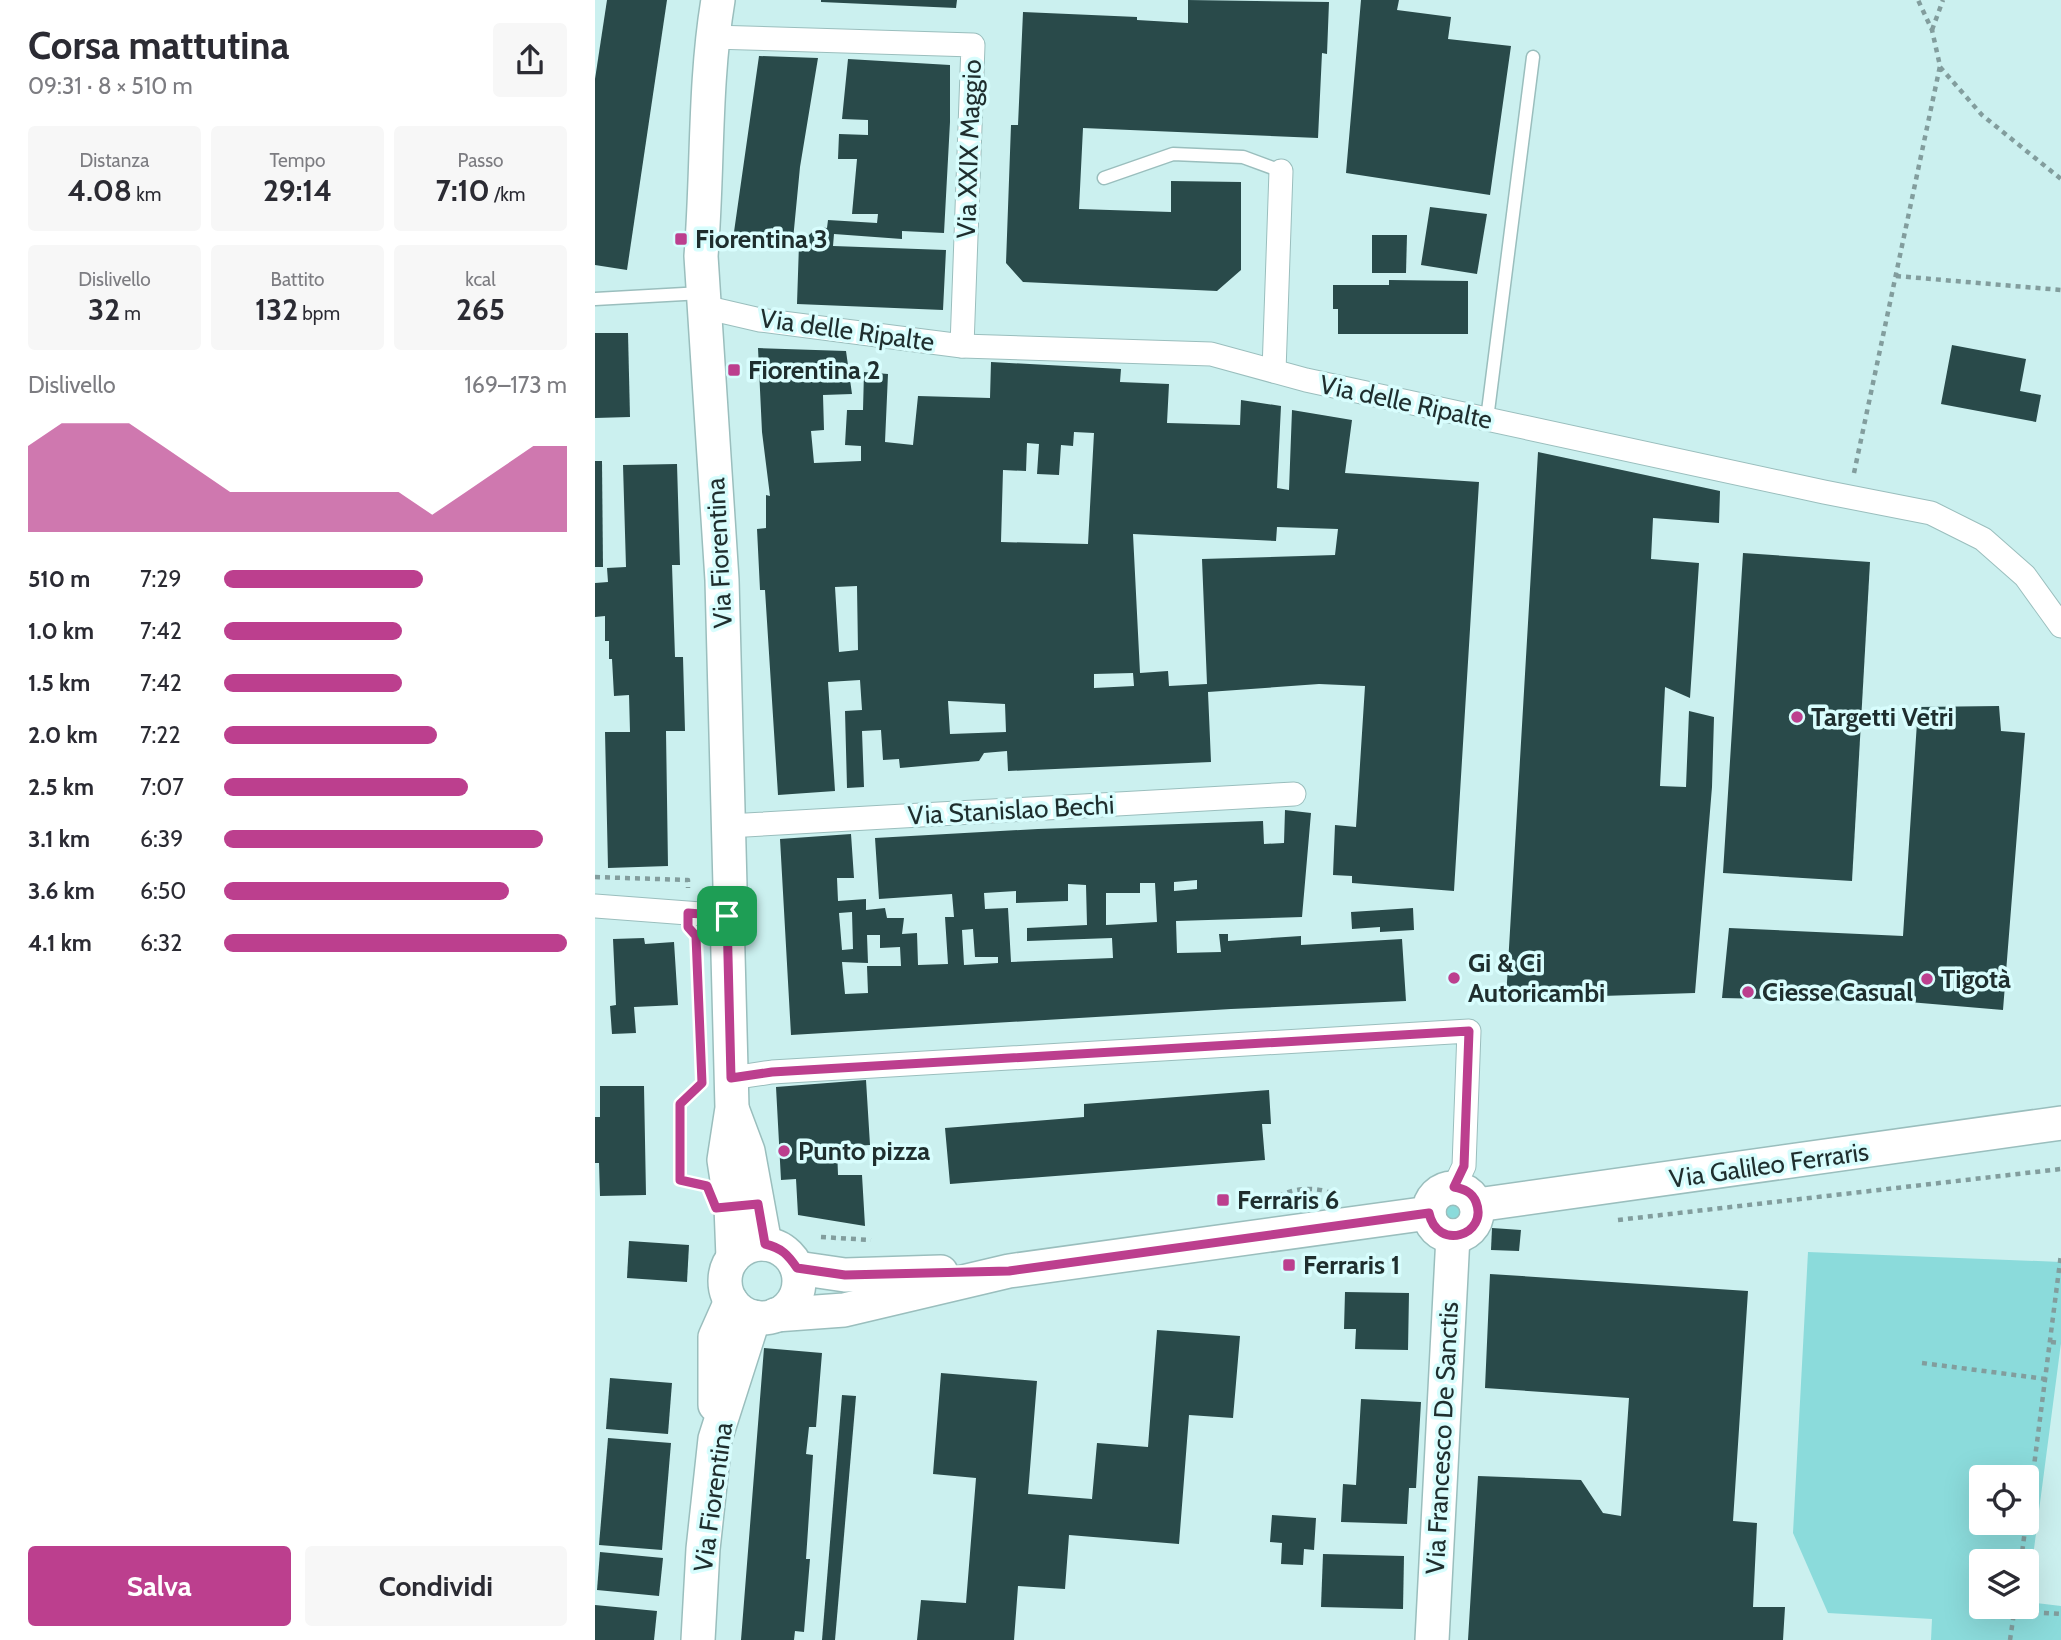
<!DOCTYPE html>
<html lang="it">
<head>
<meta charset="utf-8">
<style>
	body { margin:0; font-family:Cabin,sans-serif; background:#f7f7f7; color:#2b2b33; height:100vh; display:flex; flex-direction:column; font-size:26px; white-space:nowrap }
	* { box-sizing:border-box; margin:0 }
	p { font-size:23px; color:#7c7c81 }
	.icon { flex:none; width:38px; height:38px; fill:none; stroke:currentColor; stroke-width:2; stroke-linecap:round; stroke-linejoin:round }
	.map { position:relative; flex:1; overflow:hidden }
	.side { display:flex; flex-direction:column; background:#fff; width:595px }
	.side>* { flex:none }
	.fabs { position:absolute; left:1374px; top:1465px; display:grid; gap:14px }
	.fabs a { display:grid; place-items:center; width:70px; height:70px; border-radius:7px; background:#fff; box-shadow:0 7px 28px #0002; font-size:35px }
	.pin { position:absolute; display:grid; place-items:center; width:60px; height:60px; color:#fff; margin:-30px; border-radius:14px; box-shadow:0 4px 10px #0006 }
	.round { display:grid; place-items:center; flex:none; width:74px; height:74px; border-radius:7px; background:#f7f7f7 }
	.summary { display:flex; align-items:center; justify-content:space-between; height:119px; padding:0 28px }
	h1 { font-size:38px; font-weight:800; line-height:52px }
	.metrics { display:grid; grid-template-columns:repeat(3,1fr); gap:10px; height:119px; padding:7px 28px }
	.metrics div { display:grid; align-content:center; border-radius:7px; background:#f7f7f7; text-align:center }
	.metrics b { font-size:30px; font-weight:800 }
	.metrics small { font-size:19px; font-weight:400 }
	.metrics p { font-size:19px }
	.chart { height:196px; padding:14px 28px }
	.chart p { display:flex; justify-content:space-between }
	.chart svg { width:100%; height:126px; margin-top:7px; fill:#bc3f8e; opacity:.7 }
	.button { display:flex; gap:14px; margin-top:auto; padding:14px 28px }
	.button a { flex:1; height:80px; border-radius:7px; background:#bc3f8e; color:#fff; font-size:28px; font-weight:800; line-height:80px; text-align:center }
	.button a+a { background:#f7f7f7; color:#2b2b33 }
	ul { padding:0 28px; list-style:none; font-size:23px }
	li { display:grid; grid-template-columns:112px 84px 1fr; align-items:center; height:52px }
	li i { height:18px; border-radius:9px; background:#bc3f8e }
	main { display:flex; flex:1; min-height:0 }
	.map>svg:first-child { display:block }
</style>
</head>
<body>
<main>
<section class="side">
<div class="summary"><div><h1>Corsa mattutina</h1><p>09:31 · 8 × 510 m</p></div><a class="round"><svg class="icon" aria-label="share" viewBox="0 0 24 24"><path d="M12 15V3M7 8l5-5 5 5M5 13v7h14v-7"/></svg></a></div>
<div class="metrics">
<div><p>Distanza</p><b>4.08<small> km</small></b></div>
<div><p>Tempo</p><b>29:14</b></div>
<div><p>Passo</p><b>7:10<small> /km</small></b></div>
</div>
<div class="metrics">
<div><p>Dislivello</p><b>32<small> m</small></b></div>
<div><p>Battito</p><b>132<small> bpm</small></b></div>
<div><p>kcal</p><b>265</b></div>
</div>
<div class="chart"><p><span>Dislivello</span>169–173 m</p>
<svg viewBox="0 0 160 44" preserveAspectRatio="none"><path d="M0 44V14L10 6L20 6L30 6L40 14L50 22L60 30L70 30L80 30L90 30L100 30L110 30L120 38L130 30L140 22L150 14L160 14V44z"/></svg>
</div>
<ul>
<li><b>510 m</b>7:29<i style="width:58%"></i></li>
<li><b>1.0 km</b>7:42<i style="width:52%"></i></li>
<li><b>1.5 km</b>7:42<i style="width:52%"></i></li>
<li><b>2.0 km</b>7:22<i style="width:62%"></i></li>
<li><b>2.5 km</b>7:07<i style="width:71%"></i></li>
<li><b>3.1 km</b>6:39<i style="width:93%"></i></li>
<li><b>3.6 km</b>6:50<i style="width:83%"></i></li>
<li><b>4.1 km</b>6:32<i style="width:100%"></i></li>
</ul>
<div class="button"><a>Salva</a><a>Condividi</a></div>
</section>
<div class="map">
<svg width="1466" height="1640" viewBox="0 0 1466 1640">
	<rect width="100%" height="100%" fill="#cbf0ef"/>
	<!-- green -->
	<g fill="#8bdbdb" fill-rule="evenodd">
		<polygon points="852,1194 865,1194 871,1197 877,1216 871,1226 850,1229 845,1225 842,1203"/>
		<path d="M1213,1252L1466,1262V1343L1432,1602L1466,1606V1640H1336L1337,1619L1233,1613L1198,1533ZM1386,1477H1432V1522H1386ZM1386,1561H1432V1606H1386Z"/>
	</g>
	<!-- building -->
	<g fill="#294a4a" fill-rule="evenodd">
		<polygon points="12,0 72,0 32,270 0,265 0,79"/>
		<polygon points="226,0 362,0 361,8 226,2"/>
		<polygon points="593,0 734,2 732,54 727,53 723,138 488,128 484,209 576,212 576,181 646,182 646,270 622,291 428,282 411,263 416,125 423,125 428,12 542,17 542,20 593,23"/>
		<polygon points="766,0 804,0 802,10 856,17 853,39 916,46 895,195 751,173"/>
		<polygon points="164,56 223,58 205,167 197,250 137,246"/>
		<polygon points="253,59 355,65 355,122 349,233 307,231 307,239 239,234 238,246 351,250 348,310 202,304 204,244 223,227 232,228 233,220 282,223 283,214 257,214 262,159 243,159 244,134 273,135 273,120 247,119"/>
		<polygon points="835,207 892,214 882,274 826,265"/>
		<polygon points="777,235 812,235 811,273 777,273"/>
		<polygon points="794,280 873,281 873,334 743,334 743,309 738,309 738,285 794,285"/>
		<polygon points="0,333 33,333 35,417 0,418"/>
		<polygon points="1357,345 1431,359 1425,391 1446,395 1441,422 1346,404"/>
		<path d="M163,348L251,351L257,394L228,395L229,430L216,431L219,463L266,461V446L250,445L252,410H268L269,372L293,374L290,442L318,445L323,396L395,398L396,362L526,369L525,382L574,384L572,423L645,425L646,400L686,406L682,488L694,490L697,410L757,420L750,473L884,482L859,891L757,883V876L738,875L740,825L761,827L770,686L724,684L613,692L616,762L413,771L412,751L389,753L384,761L305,768L304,759L288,760L286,730L267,731L269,787L252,788L250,711L267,710L265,680L233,682L240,791L183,795L170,590H165L162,529L171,528V495L175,496L167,432ZM479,432L499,433L493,544L406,542L408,470L431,471L432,443L444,444L442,474L464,475L466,445L478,446ZM682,527L743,529L740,555L607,559L612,684L574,686L573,671L545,673L538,534L681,541ZM262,586L263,650L244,652L240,587ZM538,673L539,686L499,688V674ZM353,701L410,704L411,732L355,734Z"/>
		<polygon points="943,452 1125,491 1124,523 1058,518 1056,559 1104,563 1095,698 1070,687 1065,786 1091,787 1094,711 1119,717 1117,787 1100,993 911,999"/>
		<polygon points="0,461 7,461 8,567 0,567"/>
		<polygon points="82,464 85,565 77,565 80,657 88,657 90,731 71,731 73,866 13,868 10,732 35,732 34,695 19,696 17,659 14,659 14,641 10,641 10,616 0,617 0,583 13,582 12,568 31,567 28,465"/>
		<polygon points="1148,553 1275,562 1257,881 1128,873"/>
		<polygon points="1404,706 1406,731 1430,733 1408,1010 1314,1002 1127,998 1134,928 1308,936 1323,707"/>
		<path d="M690,810L716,813L707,917L581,921L582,953L626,952L624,934H633V941L706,936V945L807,939L811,1001L636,1009L196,1035L185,839L256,834L259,878H242L243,901L271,899V910L290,908L292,918H309L307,934L322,933L323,965L353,964L350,917H359L357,894L284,899L280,838L443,829L668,821L669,844L689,843ZM602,880V889L579,891V882ZM545,883H560L562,922L511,925V893H545ZM473,884L491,885L492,925L432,928V941L517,938L518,958L416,962L413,908L390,909L389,893L421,891V903L473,901ZM257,912L258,949L247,950L244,913ZM378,929L380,957H403V963L369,965L367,930ZM272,935H285V948L305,947L306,966H272L273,993L250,994L247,962L273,963Z"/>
		<polygon points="818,908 819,930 785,932 785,927 757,929 756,912"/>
		<polygon points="49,938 50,944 79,942 83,1005 39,1007 41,1033 17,1034 15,1006 21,1005 18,939"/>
		<polygon points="271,1080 275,1145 242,1147 243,1175 267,1175 270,1226 203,1215 201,1179 186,1180 181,1087"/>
		<polygon points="5,1086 49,1086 51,1195 5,1196 4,1163 0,1163 0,1117 5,1117"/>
		<polygon points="674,1090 676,1124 667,1124 670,1160 355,1184 350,1128 489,1117 489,1104"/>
		<polygon points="897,1228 926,1230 924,1251 896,1250"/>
		<polygon points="34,1241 94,1245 92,1282 32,1278"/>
		<polygon points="895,1274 1153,1291 1138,1521 1162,1523 1158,1607 1190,1607 1188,1640 873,1640 883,1476 986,1480 1008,1513 1026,1516 1034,1398 890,1388"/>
		<polygon points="750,1292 814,1293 813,1350 760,1349 761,1329 749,1329"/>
		<polygon points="562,1330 645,1336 638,1418 594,1415 584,1544 474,1535 470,1589 423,1586 419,1640 322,1640 326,1600 371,1603 381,1478 338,1474 346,1373 442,1381 433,1494 497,1499 502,1443 553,1447"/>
		<polygon points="169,1348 227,1353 221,1427 214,1427 211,1454 218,1455 211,1559 215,1559 209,1632 200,1631 199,1640 146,1640"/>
		<polygon points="15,1378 77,1383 73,1434 11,1429"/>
		<polygon points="247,1395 261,1396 240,1640 227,1640"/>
		<polygon points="766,1399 826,1402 821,1488 814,1488 812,1524 746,1522 748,1484 761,1485"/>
		<polygon points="13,1438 76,1443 67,1550 4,1545"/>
		<polygon points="677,1515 721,1518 719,1550 709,1549 708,1565 686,1564 687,1543 675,1542"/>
		<polygon points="5,1552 68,1558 64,1596 2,1590"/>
		<polygon points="728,1554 809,1556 808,1609 726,1607"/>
		<polygon points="0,1605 62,1611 59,1640 0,1640"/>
	</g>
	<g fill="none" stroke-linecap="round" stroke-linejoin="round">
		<!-- lane casing -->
		<g stroke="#9abebd" stroke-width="15">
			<g id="lane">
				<polyline points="509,178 578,154 648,157 686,171"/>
				<polyline points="0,299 107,293"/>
				<polyline points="892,419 938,57"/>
			</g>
		</g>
		<!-- street casing -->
		<g stroke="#9abebd" stroke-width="25">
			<g id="street">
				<polyline points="117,37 378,45 367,346"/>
				<polyline points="109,307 165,320 367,346 616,354 711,380 1229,492 1336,513 1388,539 1430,576 1466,626"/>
				<polyline points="679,371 686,171"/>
				<polyline points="133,826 699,794"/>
				<polyline points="0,906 132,916"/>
				<polyline points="137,1078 177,1072 874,1031 869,1166 859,1187"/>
			</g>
		</g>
		<!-- secondary casing -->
		<g stroke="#9abebd" stroke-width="36">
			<g id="secondary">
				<path d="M123,0C109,84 113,171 106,256L127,580L135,886L132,916L137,1108L129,1160L136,1206L138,1258"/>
				<polyline points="138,1111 153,1151 170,1244"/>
				<circle cx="858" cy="1212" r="24"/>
				<polyline points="882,1205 1466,1123"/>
				<circle cx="167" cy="1281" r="37"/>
				<polyline points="202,1268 250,1275 346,1272"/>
				<polyline points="180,1315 249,1310 414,1271 834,1213"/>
				<polyline points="120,1405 120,1337 136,1301"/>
				<polyline points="103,1640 108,1549 120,1439 159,1317"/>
				<polyline points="837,1640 858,1236"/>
			</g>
		</g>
		<!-- path -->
		<g stroke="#829d9d" stroke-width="4.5" stroke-dasharray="5 5" stroke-linecap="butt">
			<polyline points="1337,30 1348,0"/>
			<polyline points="1345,67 1387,115 1466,179"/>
			<polyline points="1301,276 1466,290"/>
			<polyline points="1259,473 1345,66 1337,30 1323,0"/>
			<polyline points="0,877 93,880 93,888"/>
			<polyline points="101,1183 84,1180 85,1104 106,1085"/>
			<path d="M675,1202C692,1188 719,1185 738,1194"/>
			<polyline points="1023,1220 1466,1169"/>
			<polyline points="226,1237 276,1240"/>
			<polyline points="1456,1342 1466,1343"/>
			<polyline points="1327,1363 1451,1379"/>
			<polyline points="1432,1521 1466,1254"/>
			<polyline points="1426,1561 1431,1522"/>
			<polyline points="1419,1611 1466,1614"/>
			<polyline points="1415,1640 1420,1606"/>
		</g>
		<!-- lane -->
		<use href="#lane" stroke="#fff" stroke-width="12"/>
		<!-- street -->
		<use href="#street" stroke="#fff" stroke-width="23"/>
		<!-- secondary -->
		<use href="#secondary" stroke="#fff" stroke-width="33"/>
	</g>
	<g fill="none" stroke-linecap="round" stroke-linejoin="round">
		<!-- route casing -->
		<g stroke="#fff" stroke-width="14">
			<path id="route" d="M93,913L132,916L136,1078L177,1072L874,1031L869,1166L859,1187C869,1189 877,1192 881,1202C894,1235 842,1252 834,1213L414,1271L250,1275L202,1268C193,1255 187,1248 170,1244L163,1204L121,1208L112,1186L85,1180V1104L107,1083L101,936L93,927Z"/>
		</g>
		<!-- route -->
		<use href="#route" stroke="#bc3f8e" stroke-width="9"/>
	</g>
	<!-- markers -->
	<g fill="#bc3f8e" stroke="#d8fdfd" stroke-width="2.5">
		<rect x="79" y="232" width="14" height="14" rx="3.5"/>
		<rect x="132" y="363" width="14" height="14" rx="3.5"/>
		<circle cx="1202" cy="717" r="7"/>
		<circle cx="859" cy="978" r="7"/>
		<circle cx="1332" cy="979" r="7"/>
		<circle cx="1153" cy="992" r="7"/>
		<circle cx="189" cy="1151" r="7"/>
		<rect x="621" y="1193" width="14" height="14" rx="3.5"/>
		<rect x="687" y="1258" width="14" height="14" rx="3.5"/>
	</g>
	<g text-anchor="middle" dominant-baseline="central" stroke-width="7" stroke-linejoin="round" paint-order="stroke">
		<!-- street labels -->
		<g font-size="26" fill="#1f2e2e" stroke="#d8fdfd">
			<text transform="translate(374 149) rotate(-88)">Via XXIX Maggio</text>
			<text transform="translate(252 330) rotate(8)">Via delle Ripalte</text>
			<text transform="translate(811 402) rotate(12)">Via delle Ripalte</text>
			<text transform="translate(124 553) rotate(-93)">Via Fiorentina</text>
			<text transform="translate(416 810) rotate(-3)">Via Stanislao Bechi</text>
			<text transform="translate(1174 1165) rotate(-8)">Via Galileo Ferraris</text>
			<text transform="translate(847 1438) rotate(-87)">Via Francesco De Sanctis</text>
			<text transform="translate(118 1497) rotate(-82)">Via Fiorentina</text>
		</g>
		<!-- poi labels -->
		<g font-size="26" font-weight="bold" fill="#1f2e2e" stroke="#d8fdfd" text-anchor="start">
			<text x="100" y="239">Fiorentina 3</text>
			<text x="153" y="370">Fiorentina 2</text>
			<text x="1216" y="717">Targetti Vetri</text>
			<text x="873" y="963">Gi &amp; Ci<tspan x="873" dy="30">Autoricambi</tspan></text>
			<text x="1346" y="979">Tigotà</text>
			<text x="1167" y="992">Ciesse Casual</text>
			<text x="203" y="1151">Punto pizza</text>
			<text x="642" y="1200">Ferraris 6</text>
			<text x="708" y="1265">Ferraris 1</text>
		</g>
	</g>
</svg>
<div class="fabs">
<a><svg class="icon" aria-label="locate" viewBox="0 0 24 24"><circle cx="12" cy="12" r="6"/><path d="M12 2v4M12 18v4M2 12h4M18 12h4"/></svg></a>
<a><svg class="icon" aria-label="layers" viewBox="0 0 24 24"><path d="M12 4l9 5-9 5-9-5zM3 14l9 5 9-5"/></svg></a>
</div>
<div class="pin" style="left:132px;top:916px;background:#1e9e55"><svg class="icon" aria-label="arrive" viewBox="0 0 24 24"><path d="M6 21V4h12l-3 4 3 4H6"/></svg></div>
</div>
</main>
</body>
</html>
